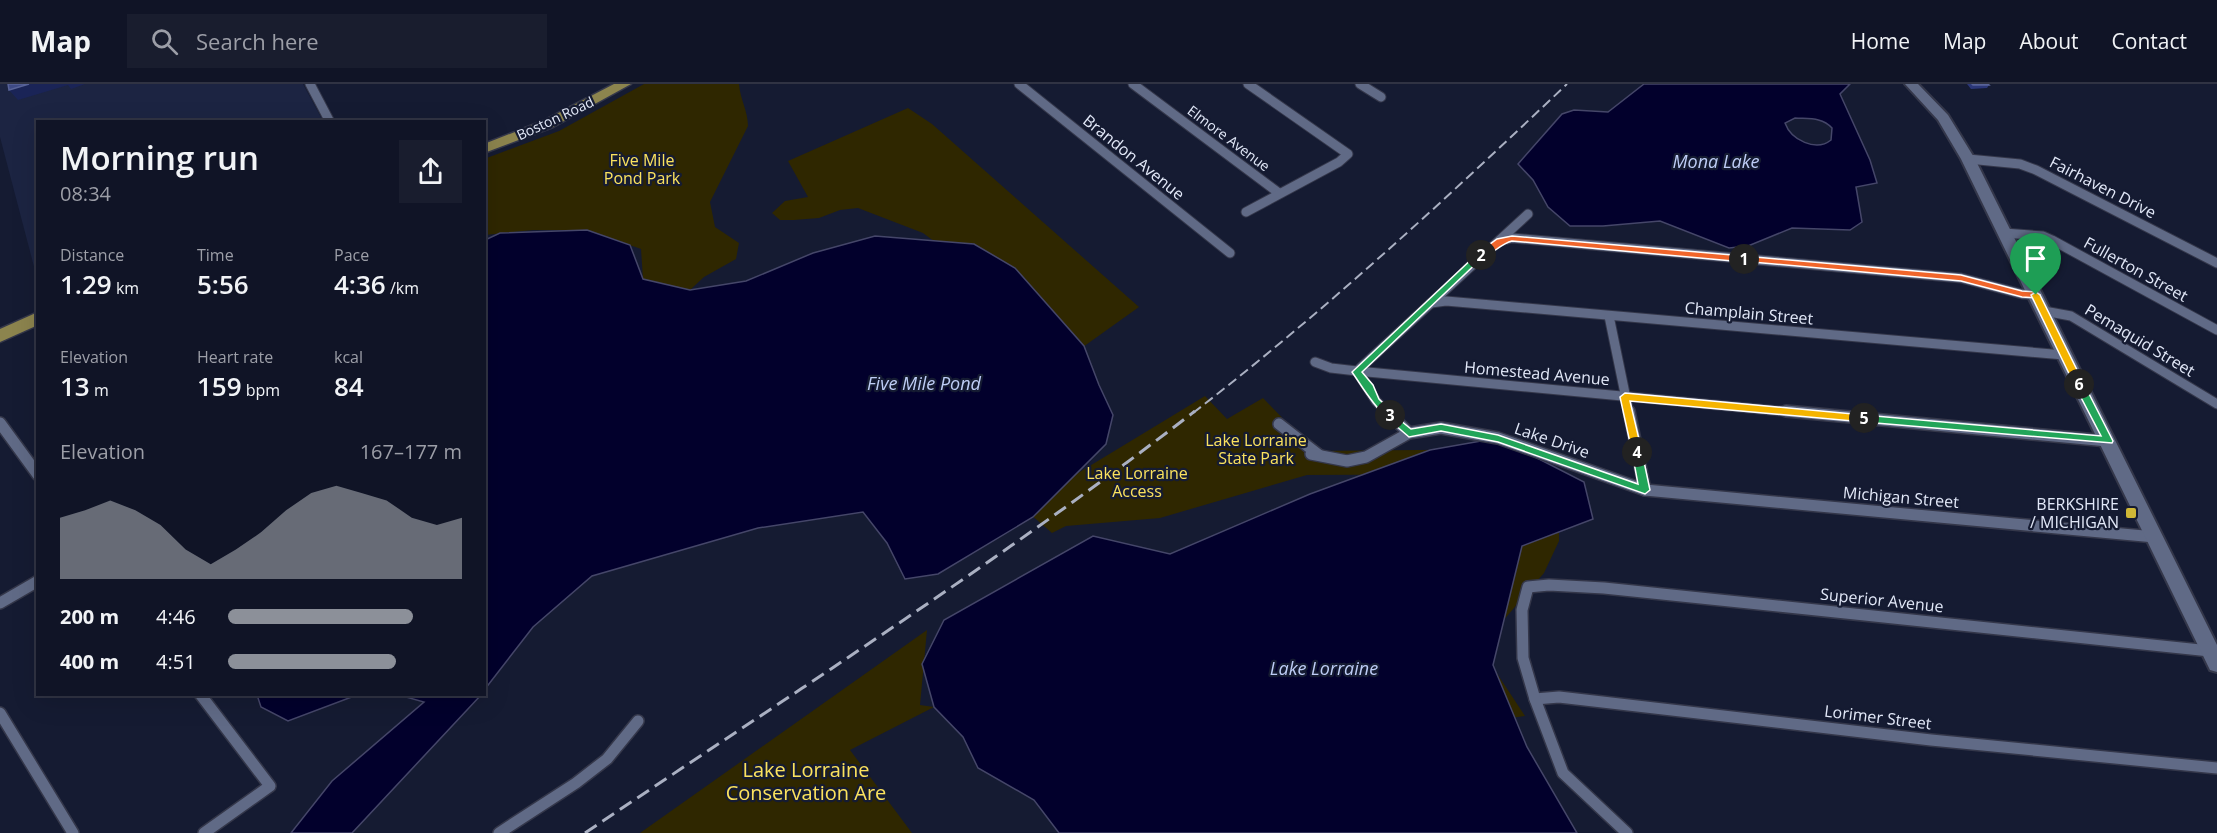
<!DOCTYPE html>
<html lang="en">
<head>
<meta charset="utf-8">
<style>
	body { margin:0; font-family:"Open Sans",sans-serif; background:#191d2e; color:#f1f3f6; height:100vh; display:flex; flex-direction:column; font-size:22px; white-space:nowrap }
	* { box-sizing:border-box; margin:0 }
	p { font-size:20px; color:#9c9ea7 }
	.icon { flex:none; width:33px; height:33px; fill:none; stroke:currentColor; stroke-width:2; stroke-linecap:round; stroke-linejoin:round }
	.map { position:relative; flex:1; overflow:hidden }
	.details { position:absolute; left:36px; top:36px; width:450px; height:576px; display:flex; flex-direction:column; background:#101426; border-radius:0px; box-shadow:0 6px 24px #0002,0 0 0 2px #303343 }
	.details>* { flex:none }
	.pin { position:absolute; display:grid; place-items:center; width:51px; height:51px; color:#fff; margin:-62px -26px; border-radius:50% 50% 50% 0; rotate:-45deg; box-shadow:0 0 6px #0007 }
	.pin .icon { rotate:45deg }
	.km { position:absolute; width:30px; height:30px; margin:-15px; border-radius:50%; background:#222; color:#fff; font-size:16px; line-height:30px; text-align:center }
	.round { display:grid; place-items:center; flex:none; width:63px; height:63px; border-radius:0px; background:#191d2e }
	.head { display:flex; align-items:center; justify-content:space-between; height:102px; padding:0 24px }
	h1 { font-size:33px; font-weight:600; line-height:45px }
	.figures { display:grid; grid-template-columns:repeat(3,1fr); gap:9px; height:102px; padding:6px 24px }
	.figures div { display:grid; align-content:center }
	.figures b { font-size:26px; font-weight:600 }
	.figures small { font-size:16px; font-weight:400 }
	.figures p { font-size:16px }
	.chart { height:168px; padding:12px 24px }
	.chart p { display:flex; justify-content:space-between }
	.chart svg { width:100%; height:108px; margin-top:6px; fill:#8c9099; opacity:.7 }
	ul { padding:0 24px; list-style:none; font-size:20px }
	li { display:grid; grid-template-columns:96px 72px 1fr; align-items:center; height:45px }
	li i { height:15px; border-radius:8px; background:#8c9099 }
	header { display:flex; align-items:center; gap:36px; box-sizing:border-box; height:84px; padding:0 30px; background:#101426; border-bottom:2px solid #303343 }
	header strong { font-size:28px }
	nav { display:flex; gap:33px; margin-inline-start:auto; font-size:21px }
	.search { width:420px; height:54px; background:#191d2e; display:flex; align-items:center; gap:15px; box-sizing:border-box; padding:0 21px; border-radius:0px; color:#9c9ea7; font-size:22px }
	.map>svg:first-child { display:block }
</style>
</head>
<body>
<header>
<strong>Map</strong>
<div class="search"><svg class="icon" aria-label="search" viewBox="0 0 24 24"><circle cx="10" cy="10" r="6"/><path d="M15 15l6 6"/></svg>Search here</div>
<nav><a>Home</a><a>Map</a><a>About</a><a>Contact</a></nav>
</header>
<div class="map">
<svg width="2217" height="749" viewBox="0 0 2217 749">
	<rect width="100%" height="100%" fill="#151b32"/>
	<!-- built -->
	<polygon fill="#1c2442" points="0,0 303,0 323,37 38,38 37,194 0,53"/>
	<!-- green -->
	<g fill="#2f2700">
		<path d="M644,0H739C740,15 748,27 748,42L710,118L715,143L739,159L736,175L704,193L690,206L668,204L643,195L641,165L587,146H533L485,151L484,75L559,47Z"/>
		<polygon points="908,24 932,40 1139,223 1027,303 954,172 923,149 858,124 840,126 819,134 794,136 780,136 772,129 785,117 808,113 788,77"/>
		<polygon points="1205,312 1227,335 1263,314 1298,350 1310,367 1531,365 1559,413 1559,457 1544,489 1484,559 1496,588 1525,632 1489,637 1461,594 1447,557 1522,462 1538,418 1521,390 1307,391 1160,434 1066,442 1052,449 1022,423"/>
		<polygon points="927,546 920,621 934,623 850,666 912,749 640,749"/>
	</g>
	<!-- water -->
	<g fill="#02002c" stroke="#454669" stroke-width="1.5" fill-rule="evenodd">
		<path d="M1644,0H1850L1840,10L1870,76L1877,99L1856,103L1862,138L1850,146L1792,144L1748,162L1729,164L1660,137L1603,142H1570L1548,123L1533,96L1518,80L1562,30L1574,26L1608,28ZM1795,34C1809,35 1822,33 1832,44L1831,56C1816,68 1791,56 1785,39Z"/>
		<polygon points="587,146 630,161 643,195 690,206 746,197 813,169 875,152 974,160 1015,184 1084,262 1099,301 1113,331 1106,360 1033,433 938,490 905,495 887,459 863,428 758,444 592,492 533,543 485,605 485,156 500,149"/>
		<polygon points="1498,354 1584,398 1593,435 1522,462 1493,581 1527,663 1577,749 1059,749 1034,716 978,684 963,653 934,623 922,580 944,536 1093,452 1170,470 1310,410 1430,366"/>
		<polygon points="257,611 257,610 357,611 288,637 261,623"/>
		<polygon points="399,611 481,611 352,749 291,749 332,697 424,618"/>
	</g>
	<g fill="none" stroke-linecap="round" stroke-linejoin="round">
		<!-- minor-far1 casing -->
		<g stroke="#34374a" stroke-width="11">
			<g id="minor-far1">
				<polyline points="310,0 330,38"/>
				<polyline points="1019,0 1230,169"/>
				<polyline points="1133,0 1279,109"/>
				<polyline points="1360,0 1381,13"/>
				<polyline points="1968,75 2020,80 2036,86 2217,179"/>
				<polyline points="1246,128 1339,78 1348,70 1248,0"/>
				<polyline points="2004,149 2043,152 2052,156 2217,246"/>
				<polyline points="1500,157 1512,154 1961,194 2022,210 2036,211"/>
				<polyline points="1431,219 1446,217 2064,271"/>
				<polyline points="2044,227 2071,232 2217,320"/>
				<polyline points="1609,232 1629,329"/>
				<polyline points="1315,278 1331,284 1357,287 1802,329"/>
				<polyline points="1388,329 1376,317 1357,287 1528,130"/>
			</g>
		</g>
		<!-- minor casing -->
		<g stroke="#34374a" stroke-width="14">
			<g id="minor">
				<polyline points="1386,327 1409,349"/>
				<polyline points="1629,327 1645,406"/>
				<polyline points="1786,327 2108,357"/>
				<polyline points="0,339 38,391"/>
				<polyline points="1279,340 1319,371"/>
				<polyline points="1311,370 1347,377 1366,373 1409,349 1441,344 1498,354 1645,406 2155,453"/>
				<polyline points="0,519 38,497"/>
				<polyline points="200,610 270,702 204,749"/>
				<polyline points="1535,615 1559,613 1931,656 2217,684"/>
				<polyline points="0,629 73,749"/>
				<polyline points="499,749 576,699 607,675 638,637"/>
				<polyline points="1627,749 1563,689 1535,615 1523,574 1522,526 1528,503 1549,501 1604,504 2210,567"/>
			</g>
		</g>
		<!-- secondary casing -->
		<g stroke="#34374a" stroke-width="4">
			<polygon id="secondary" points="1905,0 1918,0 1948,31 1975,75 2217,561 2217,588 2210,586 1961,75 1938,36"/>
		</g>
		<!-- primary casing -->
		<g stroke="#34374a" stroke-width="3">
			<g id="primary">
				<polygon points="614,0 631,0 553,43 484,69 484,60 543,37"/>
				<polygon points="38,228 38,241 0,258 0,245"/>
			</g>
		</g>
		<!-- minor-far1 -->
		<use href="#minor-far1" stroke="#606a86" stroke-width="9"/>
		<!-- minor -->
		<use href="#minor" stroke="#606a86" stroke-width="11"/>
		<!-- secondary -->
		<use href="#secondary" fill="#606a86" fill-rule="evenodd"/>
		<!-- primary -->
		<use href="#primary" fill="#8c844e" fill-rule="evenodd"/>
		<!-- rail-far1 -->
		<path stroke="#aab0c2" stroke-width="2" stroke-dasharray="10 5" stroke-linecap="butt" d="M1193,329C1325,227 1447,114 1567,0"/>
		<!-- rail -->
		<path stroke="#aab0c2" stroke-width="3" stroke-dasharray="14 7" stroke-linecap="butt" d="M585,749C790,611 999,478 1195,327"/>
	</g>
	<!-- wall -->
	<polygon fill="#2b3779" points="1967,0 1988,0 1989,1 1987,4 1971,5"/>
	<!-- shaded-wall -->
	<polygon fill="#1a2457" points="29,0 85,0 71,5 68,1 18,16 9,6"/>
	<!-- building -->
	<g fill="#3e4a86" stroke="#586398" stroke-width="1.5">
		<polygon points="8,0 29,0 9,6"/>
		<polygon points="1972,0 1988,0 1989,1 1973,1"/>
	</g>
	<!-- split-1 -->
	<polygon fill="#f0652b" stroke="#fff" stroke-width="1.5" points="1744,172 1961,191 2022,207 2036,208 2040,211 2036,214 2022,213 1961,197 1741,177 1741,173"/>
	<!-- split-2 -->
	<path fill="#f0652b" stroke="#fff" stroke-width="1.5" d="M1512,152L1744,172L1749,175L1744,178L1512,157C1499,160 1490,174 1478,174V169L1497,155Z"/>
	<!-- split-3 -->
	<path fill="#22a559" stroke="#fff" stroke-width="1.5" d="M1478,169L1485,171L1362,288L1373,301L1379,315L1395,331L1393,334H1387C1372,320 1363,304 1352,288Z"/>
	<!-- split-4 -->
	<polygon fill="#22a559" stroke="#fff" stroke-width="1.5" points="1390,328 1411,345 1441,340 1498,351 1638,400 1632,368 1637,364 1642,368 1650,406 1645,410 1498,358 1441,347 1409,353 1387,334 1385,331"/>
	<!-- split-5 -->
	<polygon fill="#f5b400" stroke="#fff" stroke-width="1.5" points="1625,309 1864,331 1869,334 1864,338 1630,317 1642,368 1637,372 1632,368 1620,313"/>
	<!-- split-6 -->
	<polygon fill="#22a559" stroke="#fff" stroke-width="1.5" points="2079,297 2084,300 2113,357 2112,359 1864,338 1860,334 1864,331 2101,352 2074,300"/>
	<!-- split-7 -->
	<polygon fill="#f5b400" stroke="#fff" stroke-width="1.5" points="2036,208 2040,211 2084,300 2082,303 2076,303 2074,300 2031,211"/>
	<!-- markers -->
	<rect fill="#d0b836" stroke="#151b32" stroke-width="2" x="2125" y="423" width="12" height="12" rx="3"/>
	<g text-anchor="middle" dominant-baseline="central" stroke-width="4.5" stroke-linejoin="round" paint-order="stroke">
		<!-- far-street labels -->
		<g font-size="14" fill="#e2e8f8" stroke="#151b32">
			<text transform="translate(555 34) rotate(-25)">Boston Road</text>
			<text transform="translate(1229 54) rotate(37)">Elmore Avenue</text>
		</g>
		<!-- street labels -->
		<g font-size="16" fill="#e2e8f8" stroke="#151b32">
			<text transform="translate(1134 73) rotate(39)">Brandon Avenue</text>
			<text transform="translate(2103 103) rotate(27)">Fairhaven Drive</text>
			<text transform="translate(2136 185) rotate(29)">Fullerton Street</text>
			<text transform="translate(1749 229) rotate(5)">Champlain Street</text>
			<text transform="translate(2140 256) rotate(31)">Pemaquid Street</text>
			<text transform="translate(1537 289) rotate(5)">Homestead Avenue</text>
			<text transform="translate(1552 356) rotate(19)">Lake Drive</text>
			<text transform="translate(1901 413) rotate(5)">Michigan Street</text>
			<text transform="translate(1882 516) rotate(6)">Superior Avenue</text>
			<text transform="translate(1878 633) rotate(7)">Lorimer Street</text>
		</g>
		<!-- park labels -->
		<g font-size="16" fill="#fbe25e" stroke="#151b32">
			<text x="642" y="76">Five Mile<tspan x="642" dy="18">Pond Park</tspan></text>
			<text x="1256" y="356">Lake Lorraine<tspan x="1256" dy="18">State Park</tspan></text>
			<text x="1137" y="389">Lake Lorraine<tspan x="1137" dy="18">Access</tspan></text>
		</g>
		<!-- poi labels -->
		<g font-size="16" fill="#e2e8f8" stroke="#151b32" text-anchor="end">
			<text x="2119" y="420">BERKSHIRE<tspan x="2119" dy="18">/ MICHIGAN</tspan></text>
		</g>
		<!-- water labels -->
		<g font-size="18" font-style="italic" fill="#becdf6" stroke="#151b32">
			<text x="1716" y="77">Mona Lake</text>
			<text x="924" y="299">Five Mile Pond</text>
			<text x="1324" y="584">Lake Lorraine</text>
		</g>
		<!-- near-park labels -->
		<g font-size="20" fill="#fbe25e" stroke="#151b32">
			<text x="806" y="685">Lake Lorraine<tspan x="806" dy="23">Conservation Are</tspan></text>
		</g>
	</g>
</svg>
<div class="pin" style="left:2036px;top:211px;background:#1e9e55"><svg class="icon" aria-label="arrive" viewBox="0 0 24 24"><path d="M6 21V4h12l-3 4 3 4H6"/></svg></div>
<b class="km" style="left:1744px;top:175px">1</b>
<b class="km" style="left:1481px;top:171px">2</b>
<b class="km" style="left:1390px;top:331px">3</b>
<b class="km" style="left:1637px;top:368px">4</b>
<b class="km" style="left:1864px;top:334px">5</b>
<b class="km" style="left:2079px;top:300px">6</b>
<section class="details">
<div class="head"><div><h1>Morning run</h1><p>08:34</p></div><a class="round"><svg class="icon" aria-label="share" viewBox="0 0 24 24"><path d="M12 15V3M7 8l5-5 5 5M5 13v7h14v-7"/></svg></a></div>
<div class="figures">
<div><p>Distance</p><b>1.29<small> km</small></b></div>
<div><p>Time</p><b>5:56</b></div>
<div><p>Pace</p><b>4:36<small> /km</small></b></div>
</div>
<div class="figures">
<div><p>Elevation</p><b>13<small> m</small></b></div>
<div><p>Heart rate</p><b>159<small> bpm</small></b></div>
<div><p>kcal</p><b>84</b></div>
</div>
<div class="chart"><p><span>Elevation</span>167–177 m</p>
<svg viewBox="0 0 160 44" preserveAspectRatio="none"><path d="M0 44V19L10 16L20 12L30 16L40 22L50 32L60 38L70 32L80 25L90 16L100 9L110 6L120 9L130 12L140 19L150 22L160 19V44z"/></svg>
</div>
<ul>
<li><b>200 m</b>4:46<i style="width:79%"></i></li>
<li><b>400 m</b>4:51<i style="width:72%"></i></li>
</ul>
</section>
</div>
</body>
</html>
